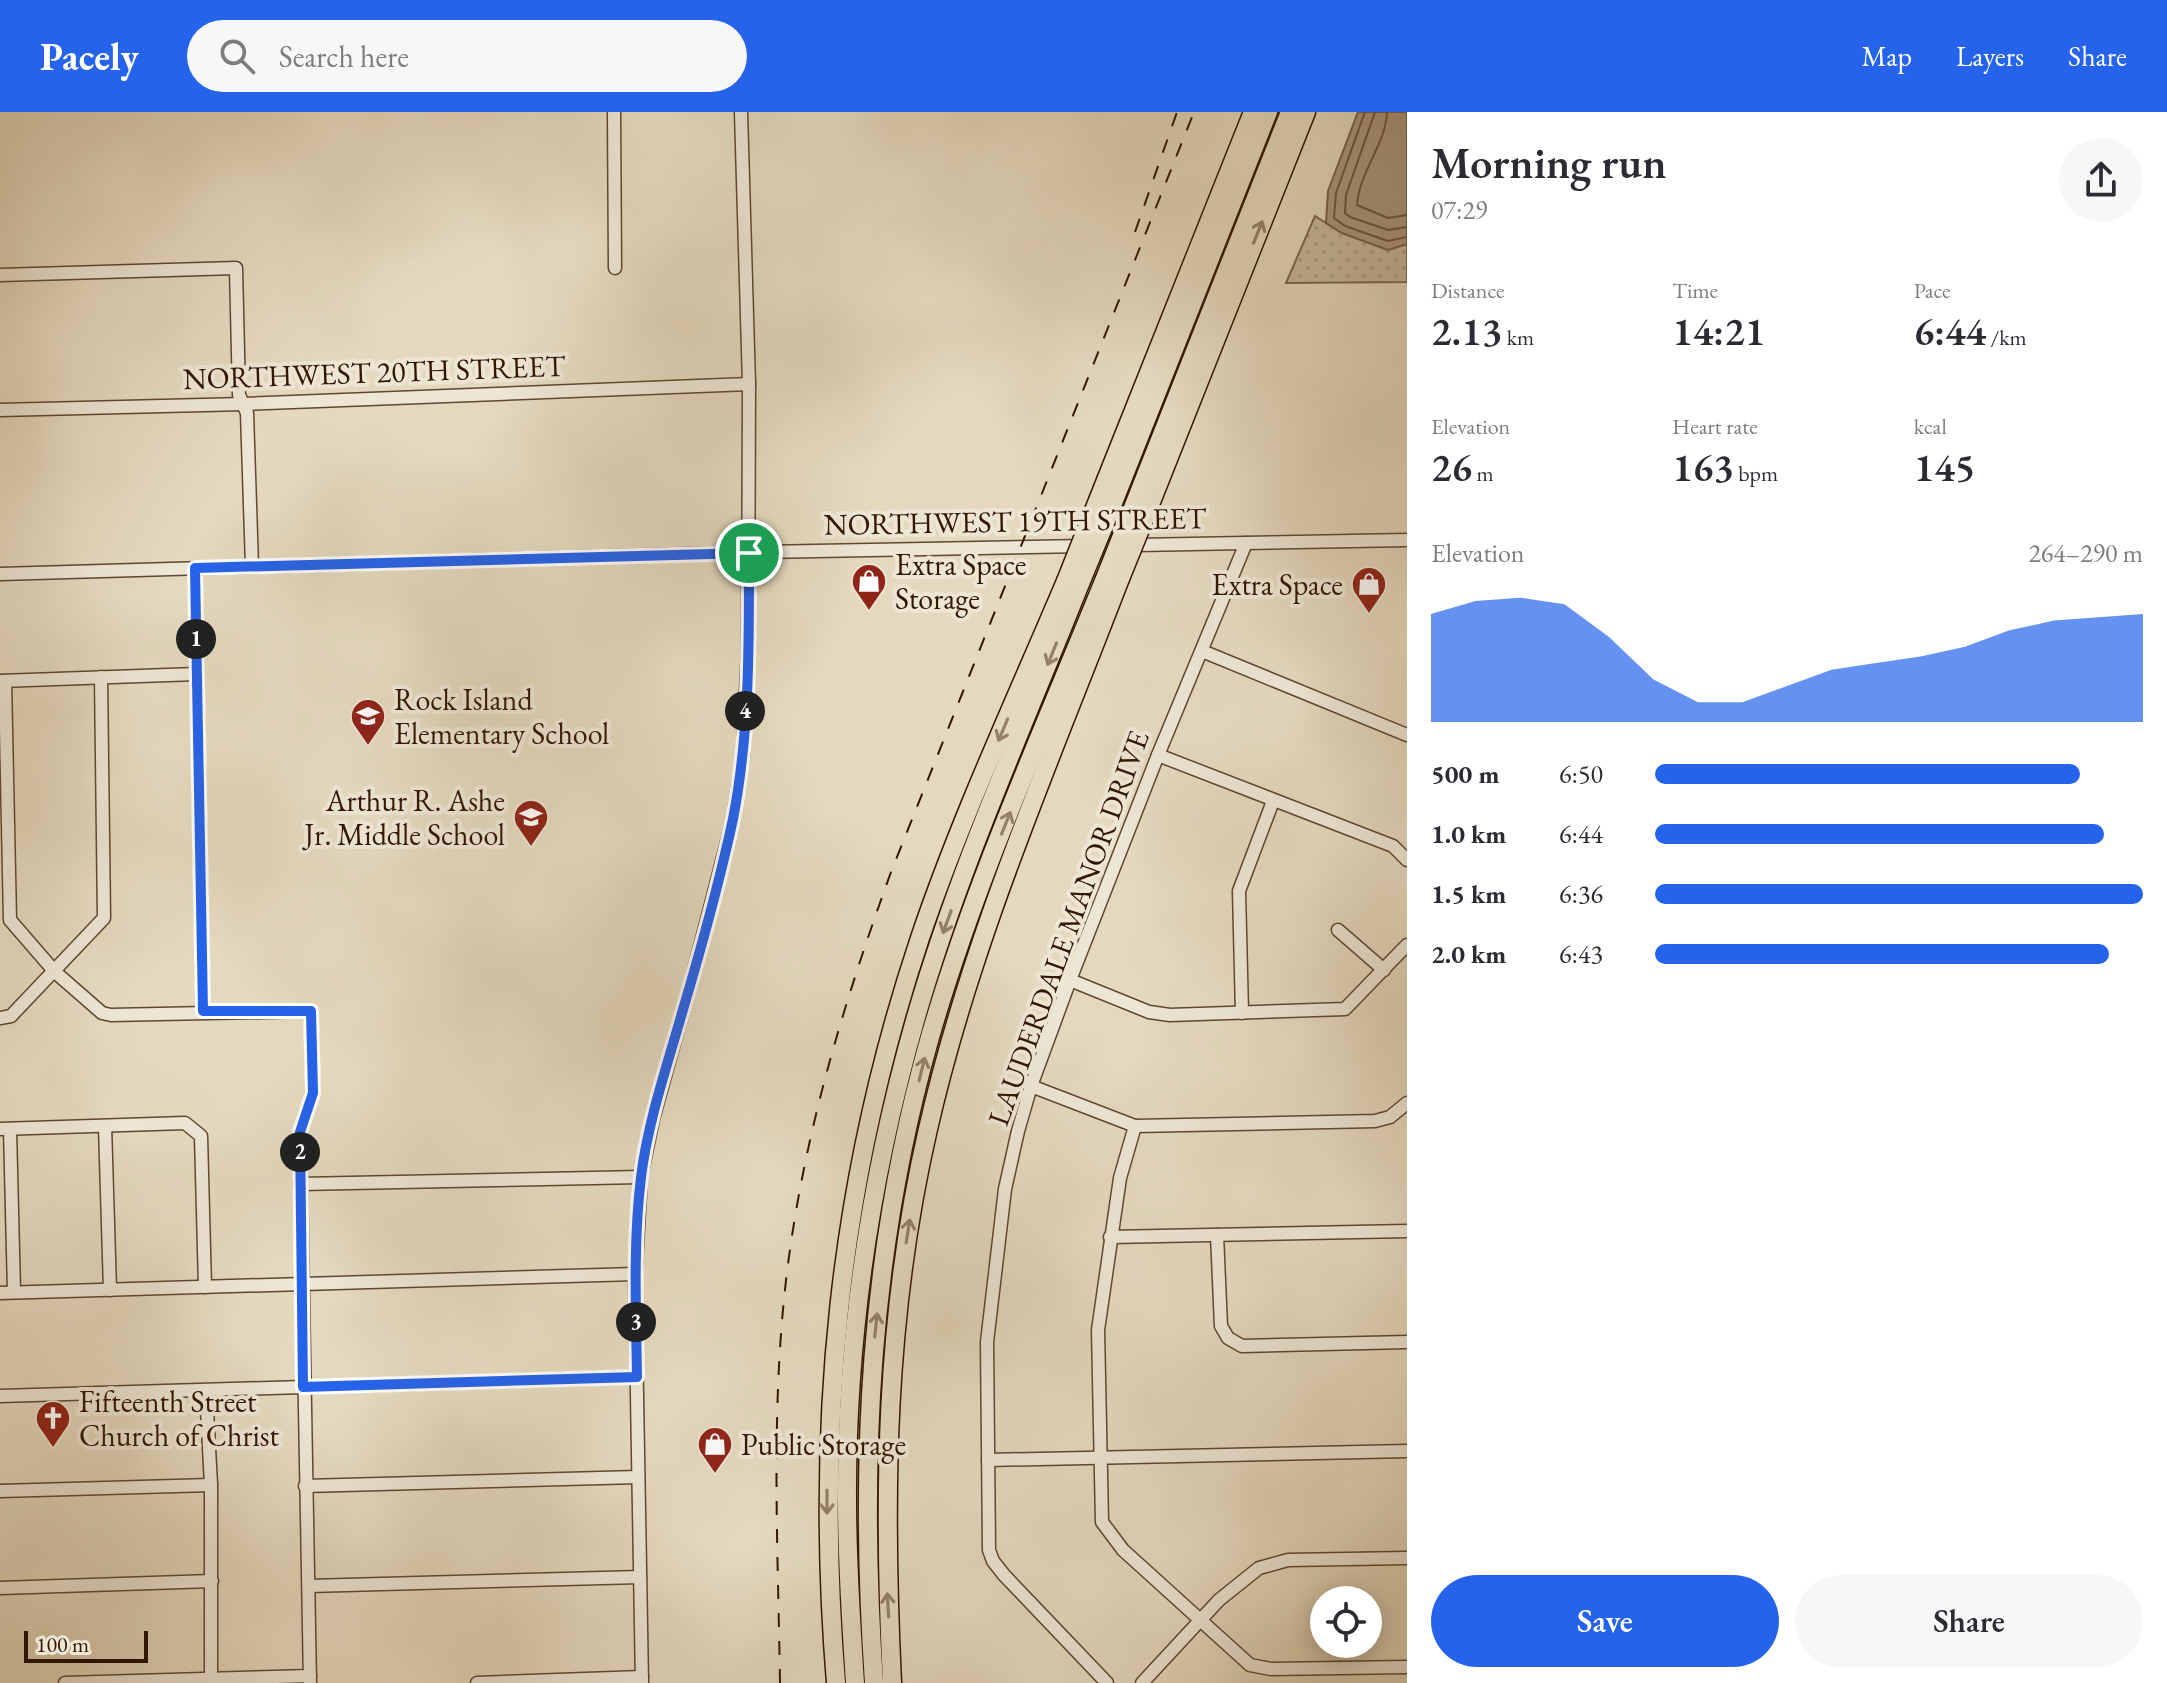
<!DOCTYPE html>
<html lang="en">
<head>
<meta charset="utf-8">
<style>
	body { margin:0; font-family:"EB Garamond",serif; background:#f7f7f7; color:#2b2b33; height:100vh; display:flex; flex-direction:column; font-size:30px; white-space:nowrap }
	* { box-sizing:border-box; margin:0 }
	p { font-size:26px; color:#7c7c81 }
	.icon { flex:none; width:44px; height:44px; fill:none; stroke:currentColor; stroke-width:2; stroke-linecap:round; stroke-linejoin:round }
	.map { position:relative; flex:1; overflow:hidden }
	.drawer { display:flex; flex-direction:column; background:#fff; width:760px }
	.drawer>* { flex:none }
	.tools { position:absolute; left:1310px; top:1474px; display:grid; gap:16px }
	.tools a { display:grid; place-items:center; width:72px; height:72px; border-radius:50%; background:#fff; box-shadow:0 4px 20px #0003; font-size:40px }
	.scale { position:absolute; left:24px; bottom:20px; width:124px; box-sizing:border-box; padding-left:8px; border:4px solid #331600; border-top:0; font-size:22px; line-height:28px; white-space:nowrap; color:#331600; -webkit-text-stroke:6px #ede6d5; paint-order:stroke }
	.pin { position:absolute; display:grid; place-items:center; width:68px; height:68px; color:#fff; margin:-34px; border:4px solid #fff; border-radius:50%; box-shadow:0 2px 8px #0007 }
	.km { position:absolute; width:40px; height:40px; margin:-20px; border-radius:50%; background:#222; color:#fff; font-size:22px; line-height:40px; text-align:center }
	.round { display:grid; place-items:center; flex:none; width:84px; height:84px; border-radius:42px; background:#f7f7f7 }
	.overview { display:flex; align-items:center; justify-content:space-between; height:136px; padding:0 24px }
	h1 { font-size:44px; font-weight:600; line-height:60px }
	.metrics { display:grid; grid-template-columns:repeat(3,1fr); gap:12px; height:136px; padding:8px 24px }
	.metrics div { display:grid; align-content:center }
	.metrics b { font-size:40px; font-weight:600 }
	.metrics small { font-size:22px; font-weight:400 }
	.metrics p { font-size:22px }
	.chart { height:224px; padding:16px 24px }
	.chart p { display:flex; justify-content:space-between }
	.chart svg { width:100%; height:144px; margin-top:8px; fill:#2563eb; opacity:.7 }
	.primary-button { display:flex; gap:16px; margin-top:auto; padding:16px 24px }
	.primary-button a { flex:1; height:92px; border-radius:48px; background:#2563eb; color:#fff; font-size:32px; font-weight:600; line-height:92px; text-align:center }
	.primary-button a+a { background:#f7f7f7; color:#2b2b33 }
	ul { padding:0 24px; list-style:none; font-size:26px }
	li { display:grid; grid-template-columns:128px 96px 1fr; align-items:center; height:60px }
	li i { height:20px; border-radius:10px; background:#2563eb }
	header { display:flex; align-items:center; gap:48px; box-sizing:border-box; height:112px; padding:0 40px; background:#2563eb; color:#fff }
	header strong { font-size:38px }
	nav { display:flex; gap:44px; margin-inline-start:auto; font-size:28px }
	.search { width:560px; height:72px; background:#f7f7f7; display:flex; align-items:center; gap:20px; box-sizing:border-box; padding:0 28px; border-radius:44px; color:#7c7c81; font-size:30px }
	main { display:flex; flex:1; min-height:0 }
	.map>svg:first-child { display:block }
</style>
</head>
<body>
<header>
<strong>Pacely</strong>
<div class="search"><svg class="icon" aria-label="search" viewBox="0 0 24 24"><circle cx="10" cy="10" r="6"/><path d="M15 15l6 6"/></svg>Search here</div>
<nav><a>Map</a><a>Layers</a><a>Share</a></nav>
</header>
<main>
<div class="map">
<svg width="1407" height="1571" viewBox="0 0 1407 1571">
	<defs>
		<pattern id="grass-dots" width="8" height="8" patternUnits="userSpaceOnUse" patternTransform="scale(2)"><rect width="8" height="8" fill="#c6b89e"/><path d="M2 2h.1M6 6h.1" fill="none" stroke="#ab9d86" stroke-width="1.8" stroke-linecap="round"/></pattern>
	</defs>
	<rect width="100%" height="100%" fill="#e4d9be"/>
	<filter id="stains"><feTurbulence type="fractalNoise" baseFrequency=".0025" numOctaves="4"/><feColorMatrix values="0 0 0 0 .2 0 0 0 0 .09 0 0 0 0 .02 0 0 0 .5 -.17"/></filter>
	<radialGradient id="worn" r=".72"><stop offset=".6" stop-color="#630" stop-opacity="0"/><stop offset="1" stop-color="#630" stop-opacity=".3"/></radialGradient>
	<!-- grass -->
	<polygon fill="url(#grass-dots)" stroke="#7c674f" stroke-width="2" points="1315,104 1342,121 1388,138 1407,132 1407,170 1286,171"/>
	<!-- water -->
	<polygon fill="#a8977d" stroke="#79634b" stroke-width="2" points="1358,0 1407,0 1407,132 1388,138 1342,121 1326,111 1328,79"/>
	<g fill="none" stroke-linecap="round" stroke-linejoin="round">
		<!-- shore -->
		<g stroke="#6e563e" stroke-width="2">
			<polyline points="1365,0 1336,81 1334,106 1345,114 1388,129 1407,125"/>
			<polyline points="1375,0 1346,83 1345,101 1350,105 1388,118 1407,115"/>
			<path d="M1387,0C1386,32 1359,60 1357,93L1388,106L1407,103"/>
		</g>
		<!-- minor casing -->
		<g stroke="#5f4730" stroke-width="15">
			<g id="minor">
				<polyline points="614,0 615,156"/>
				<polyline points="0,163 236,156 239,283 247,301 252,454"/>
				<polyline points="0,298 244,292 749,272"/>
				<polyline points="195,456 203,899"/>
				<polyline points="0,462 763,440 1407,428"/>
				<polyline points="1202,539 1407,623"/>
				<polyline points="0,569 196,562"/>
				<polyline points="5,569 10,808 55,860 102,901 111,903 311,899 313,981 300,1020 310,1571"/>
				<polyline points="1158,643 1393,734 1407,748"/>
				<polyline points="1338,818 1384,858"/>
				<polyline points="1070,868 1149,900 1170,903 1345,897 1407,833"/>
				<polyline points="1242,901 1239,779 1273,689"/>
				<polyline points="0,906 11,904 104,806 101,565"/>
				<polyline points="1031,974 1135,1014 1375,1009 1390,1005 1407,991"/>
				<polyline points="105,1014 110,1178"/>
				<polyline points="1135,1014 1120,1066 1098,1218 1102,1410 1123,1438 1250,1553 1271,1557 1407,1555"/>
				<polyline points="0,1017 185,1011 201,1024 205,1175"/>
				<polyline points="10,1017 14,1180"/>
				<polyline points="300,1072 641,1065"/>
				<polyline points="1217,1123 1221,1214 1228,1226 1242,1234 1407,1230"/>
				<polyline points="1110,1125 1407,1119"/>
				<polyline points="0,1181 635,1162"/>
				<polyline points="206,1279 211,1373 211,1571"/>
				<polyline points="0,1284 637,1265"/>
				<polyline points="988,1348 1407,1339"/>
				<polyline points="305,1374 638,1365"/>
				<polyline points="0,1379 211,1373"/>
				<polyline points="309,1474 640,1465"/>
				<polyline points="0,1476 212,1469"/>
				<polyline points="65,1571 310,1564"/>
				<polyline points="477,1571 642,1565"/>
				<polyline points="642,1571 635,1168 641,1065 653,1007 691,870 733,707 743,643 748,539 749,272 741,0"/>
				<polyline points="1107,1571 1004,1463 993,1449 989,1438 987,1230 1005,1077 1018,1019 1031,974 1070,868 1158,643 1246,431"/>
				<polyline points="1142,1571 1219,1488 1259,1456 1288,1448 1407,1446"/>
			</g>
		</g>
		<!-- highway casing -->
		<g stroke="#331600" stroke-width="21">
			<g id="highway">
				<polyline points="1147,400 1306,0"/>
				<polyline points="1093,401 1253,0"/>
				<polyline points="1109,401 1268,0"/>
				<polyline points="1131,401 1290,0"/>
				<path d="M836,1571C815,1315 838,1071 920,826C961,705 1016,587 1066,469"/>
				<path d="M855,1571C851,1511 847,1450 847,1389C846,1226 871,1062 916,905C959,756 1024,613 1081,469"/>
				<path d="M874,1571C859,1349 869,1140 930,925C975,769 1043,619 1104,469"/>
				<path d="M892,1571C883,1381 885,1203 928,1017C971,828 1050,649 1119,469"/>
			</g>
		</g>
		<!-- minor -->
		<use href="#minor" stroke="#ede6d5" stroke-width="12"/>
		<!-- highway -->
		<use href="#highway" stroke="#e4d9be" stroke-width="18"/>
		<!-- rail -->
		<g stroke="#331600" stroke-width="2" stroke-dasharray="14 14" stroke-linecap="butt">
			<polyline points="1135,120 1177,0"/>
			<path d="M780,1571C778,1432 770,1291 788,1152C806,1015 844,890 891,760L1194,0"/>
		</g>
		<!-- highway-bridge casing -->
		<g stroke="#331600" stroke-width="21" stroke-linecap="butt">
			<g id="highway-bridge">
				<polyline points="1066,469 1093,401"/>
				<polyline points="1081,469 1109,401"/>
				<polyline points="1104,469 1131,401"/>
				<polyline points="1119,469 1147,400"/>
			</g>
		</g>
		<!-- highway-bridge -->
		<use href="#highway-bridge" stroke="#e4d9be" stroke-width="18"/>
	</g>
	<!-- one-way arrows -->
	<defs><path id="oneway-shaft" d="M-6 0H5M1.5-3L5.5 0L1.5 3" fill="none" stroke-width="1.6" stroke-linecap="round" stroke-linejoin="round" transform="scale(2)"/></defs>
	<g stroke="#948168">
		<use href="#oneway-shaft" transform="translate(1258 120) rotate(-68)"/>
		<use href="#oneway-shaft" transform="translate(1052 542) rotate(112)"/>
		<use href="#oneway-shaft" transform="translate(1003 618) rotate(113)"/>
		<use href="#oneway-shaft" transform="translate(1006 711) rotate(-68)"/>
		<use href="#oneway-shaft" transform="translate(947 810) rotate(110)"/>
		<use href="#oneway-shaft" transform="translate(922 957) rotate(-76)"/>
		<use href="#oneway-shaft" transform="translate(908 1119) rotate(-81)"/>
		<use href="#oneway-shaft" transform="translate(876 1213) rotate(-84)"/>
		<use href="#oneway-shaft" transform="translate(827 1390) rotate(90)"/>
		<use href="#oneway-shaft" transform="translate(888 1493) rotate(-93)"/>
	</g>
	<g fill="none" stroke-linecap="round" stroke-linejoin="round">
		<!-- route casing -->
		<g stroke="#fff" stroke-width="16">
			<path id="route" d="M749,441C749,529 750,620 733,707C719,772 701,837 682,901C667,954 648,1009 641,1065C633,1131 636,1199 637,1265L303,1275L300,1020L313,981L311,899H203L195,456Z"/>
		</g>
		<!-- route -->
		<use href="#route" stroke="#2563eb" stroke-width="10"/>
	</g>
	<!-- icons -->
	<defs>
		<g id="shop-pin" transform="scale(1.8)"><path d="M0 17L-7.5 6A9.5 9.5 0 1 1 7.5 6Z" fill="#8f2418" stroke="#ede6d5"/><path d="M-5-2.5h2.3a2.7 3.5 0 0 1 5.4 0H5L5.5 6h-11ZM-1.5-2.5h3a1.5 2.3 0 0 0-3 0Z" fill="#fff"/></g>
		<g id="school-pin" transform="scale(1.8)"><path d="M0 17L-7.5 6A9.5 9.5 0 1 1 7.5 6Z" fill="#8f2418" stroke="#ede6d5"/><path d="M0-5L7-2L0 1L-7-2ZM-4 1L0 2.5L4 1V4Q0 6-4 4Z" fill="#fff"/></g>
		<g id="church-pin" transform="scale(1.8)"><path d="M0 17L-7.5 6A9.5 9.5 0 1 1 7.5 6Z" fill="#8f2418" stroke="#ede6d5"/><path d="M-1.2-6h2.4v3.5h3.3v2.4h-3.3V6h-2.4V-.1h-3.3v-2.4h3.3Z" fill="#fff"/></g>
	</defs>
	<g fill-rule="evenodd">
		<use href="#shop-pin" x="869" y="469"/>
		<use href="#shop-pin" x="1369" y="472"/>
		<use href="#school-pin" x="368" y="604"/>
		<use href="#school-pin" x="531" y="705"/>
		<use href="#church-pin" x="53" y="1306"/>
		<use href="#shop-pin" x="715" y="1332"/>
	</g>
	<g text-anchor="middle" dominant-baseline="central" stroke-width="8" stroke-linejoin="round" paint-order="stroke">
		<!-- street labels -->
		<g font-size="30" fill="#331600" stroke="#ede6d5">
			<text transform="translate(374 260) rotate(-2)">NORTHWEST 20TH STREET</text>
			<text transform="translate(1015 409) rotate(-1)">NORTHWEST 19TH STREET</text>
			<text transform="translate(1068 816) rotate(-70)">LAUDERDALE MANOR DRIVE</text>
		</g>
		<!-- poi labels -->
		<g font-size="30" fill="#331600" stroke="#ede6d5" text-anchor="start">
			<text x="895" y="452">Extra Space<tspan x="895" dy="34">Storage</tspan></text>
			<text x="1343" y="472" text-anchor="end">Extra Space</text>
			<text x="394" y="587">Rock Island<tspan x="394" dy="34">Elementary School</tspan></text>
			<text x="505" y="688" text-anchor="end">Arthur R. Ashe<tspan x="505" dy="34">Jr. Middle School</tspan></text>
			<text x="79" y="1289">Fifteenth Street<tspan x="79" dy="34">Church of Christ</tspan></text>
			<text x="741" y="1332">Public Storage</text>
		</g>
	</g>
	<rect width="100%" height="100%" filter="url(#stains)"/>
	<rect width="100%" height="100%" fill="url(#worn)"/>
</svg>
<div class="tools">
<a><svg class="icon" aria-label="locate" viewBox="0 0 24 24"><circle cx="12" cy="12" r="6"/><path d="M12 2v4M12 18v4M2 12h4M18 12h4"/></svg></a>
</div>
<div class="scale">100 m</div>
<div class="pin" style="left:749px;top:441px;background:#1e9e55"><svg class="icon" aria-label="arrive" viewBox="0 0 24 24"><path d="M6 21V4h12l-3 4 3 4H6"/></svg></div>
<b class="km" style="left:196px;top:527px">1</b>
<b class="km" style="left:300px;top:1040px">2</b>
<b class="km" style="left:636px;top:1210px">3</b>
<b class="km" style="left:745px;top:599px">4</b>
</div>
<section class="drawer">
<div class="overview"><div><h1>Morning run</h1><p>07:29</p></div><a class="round"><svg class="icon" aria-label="share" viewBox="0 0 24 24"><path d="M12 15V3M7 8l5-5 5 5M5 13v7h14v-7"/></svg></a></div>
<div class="metrics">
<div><p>Distance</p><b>2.13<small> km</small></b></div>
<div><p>Time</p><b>14:21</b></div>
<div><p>Pace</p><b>6:44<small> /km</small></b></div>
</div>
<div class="metrics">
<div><p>Elevation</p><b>26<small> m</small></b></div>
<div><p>Heart rate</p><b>163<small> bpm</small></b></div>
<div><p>kcal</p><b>145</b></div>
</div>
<div class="chart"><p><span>Elevation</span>264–290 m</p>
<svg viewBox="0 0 160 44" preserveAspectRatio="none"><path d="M0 44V11L10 7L20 6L30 8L40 18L50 31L60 38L70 38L80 33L90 28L100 26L110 24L120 21L130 16L140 13L150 12L160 11V44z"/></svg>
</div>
<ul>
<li><b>500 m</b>6:50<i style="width:87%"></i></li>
<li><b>1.0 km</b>6:44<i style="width:92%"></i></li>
<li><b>1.5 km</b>6:36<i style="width:100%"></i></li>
<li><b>2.0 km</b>6:43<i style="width:93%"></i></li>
</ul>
<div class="primary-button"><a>Save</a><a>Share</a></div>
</section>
</main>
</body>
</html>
